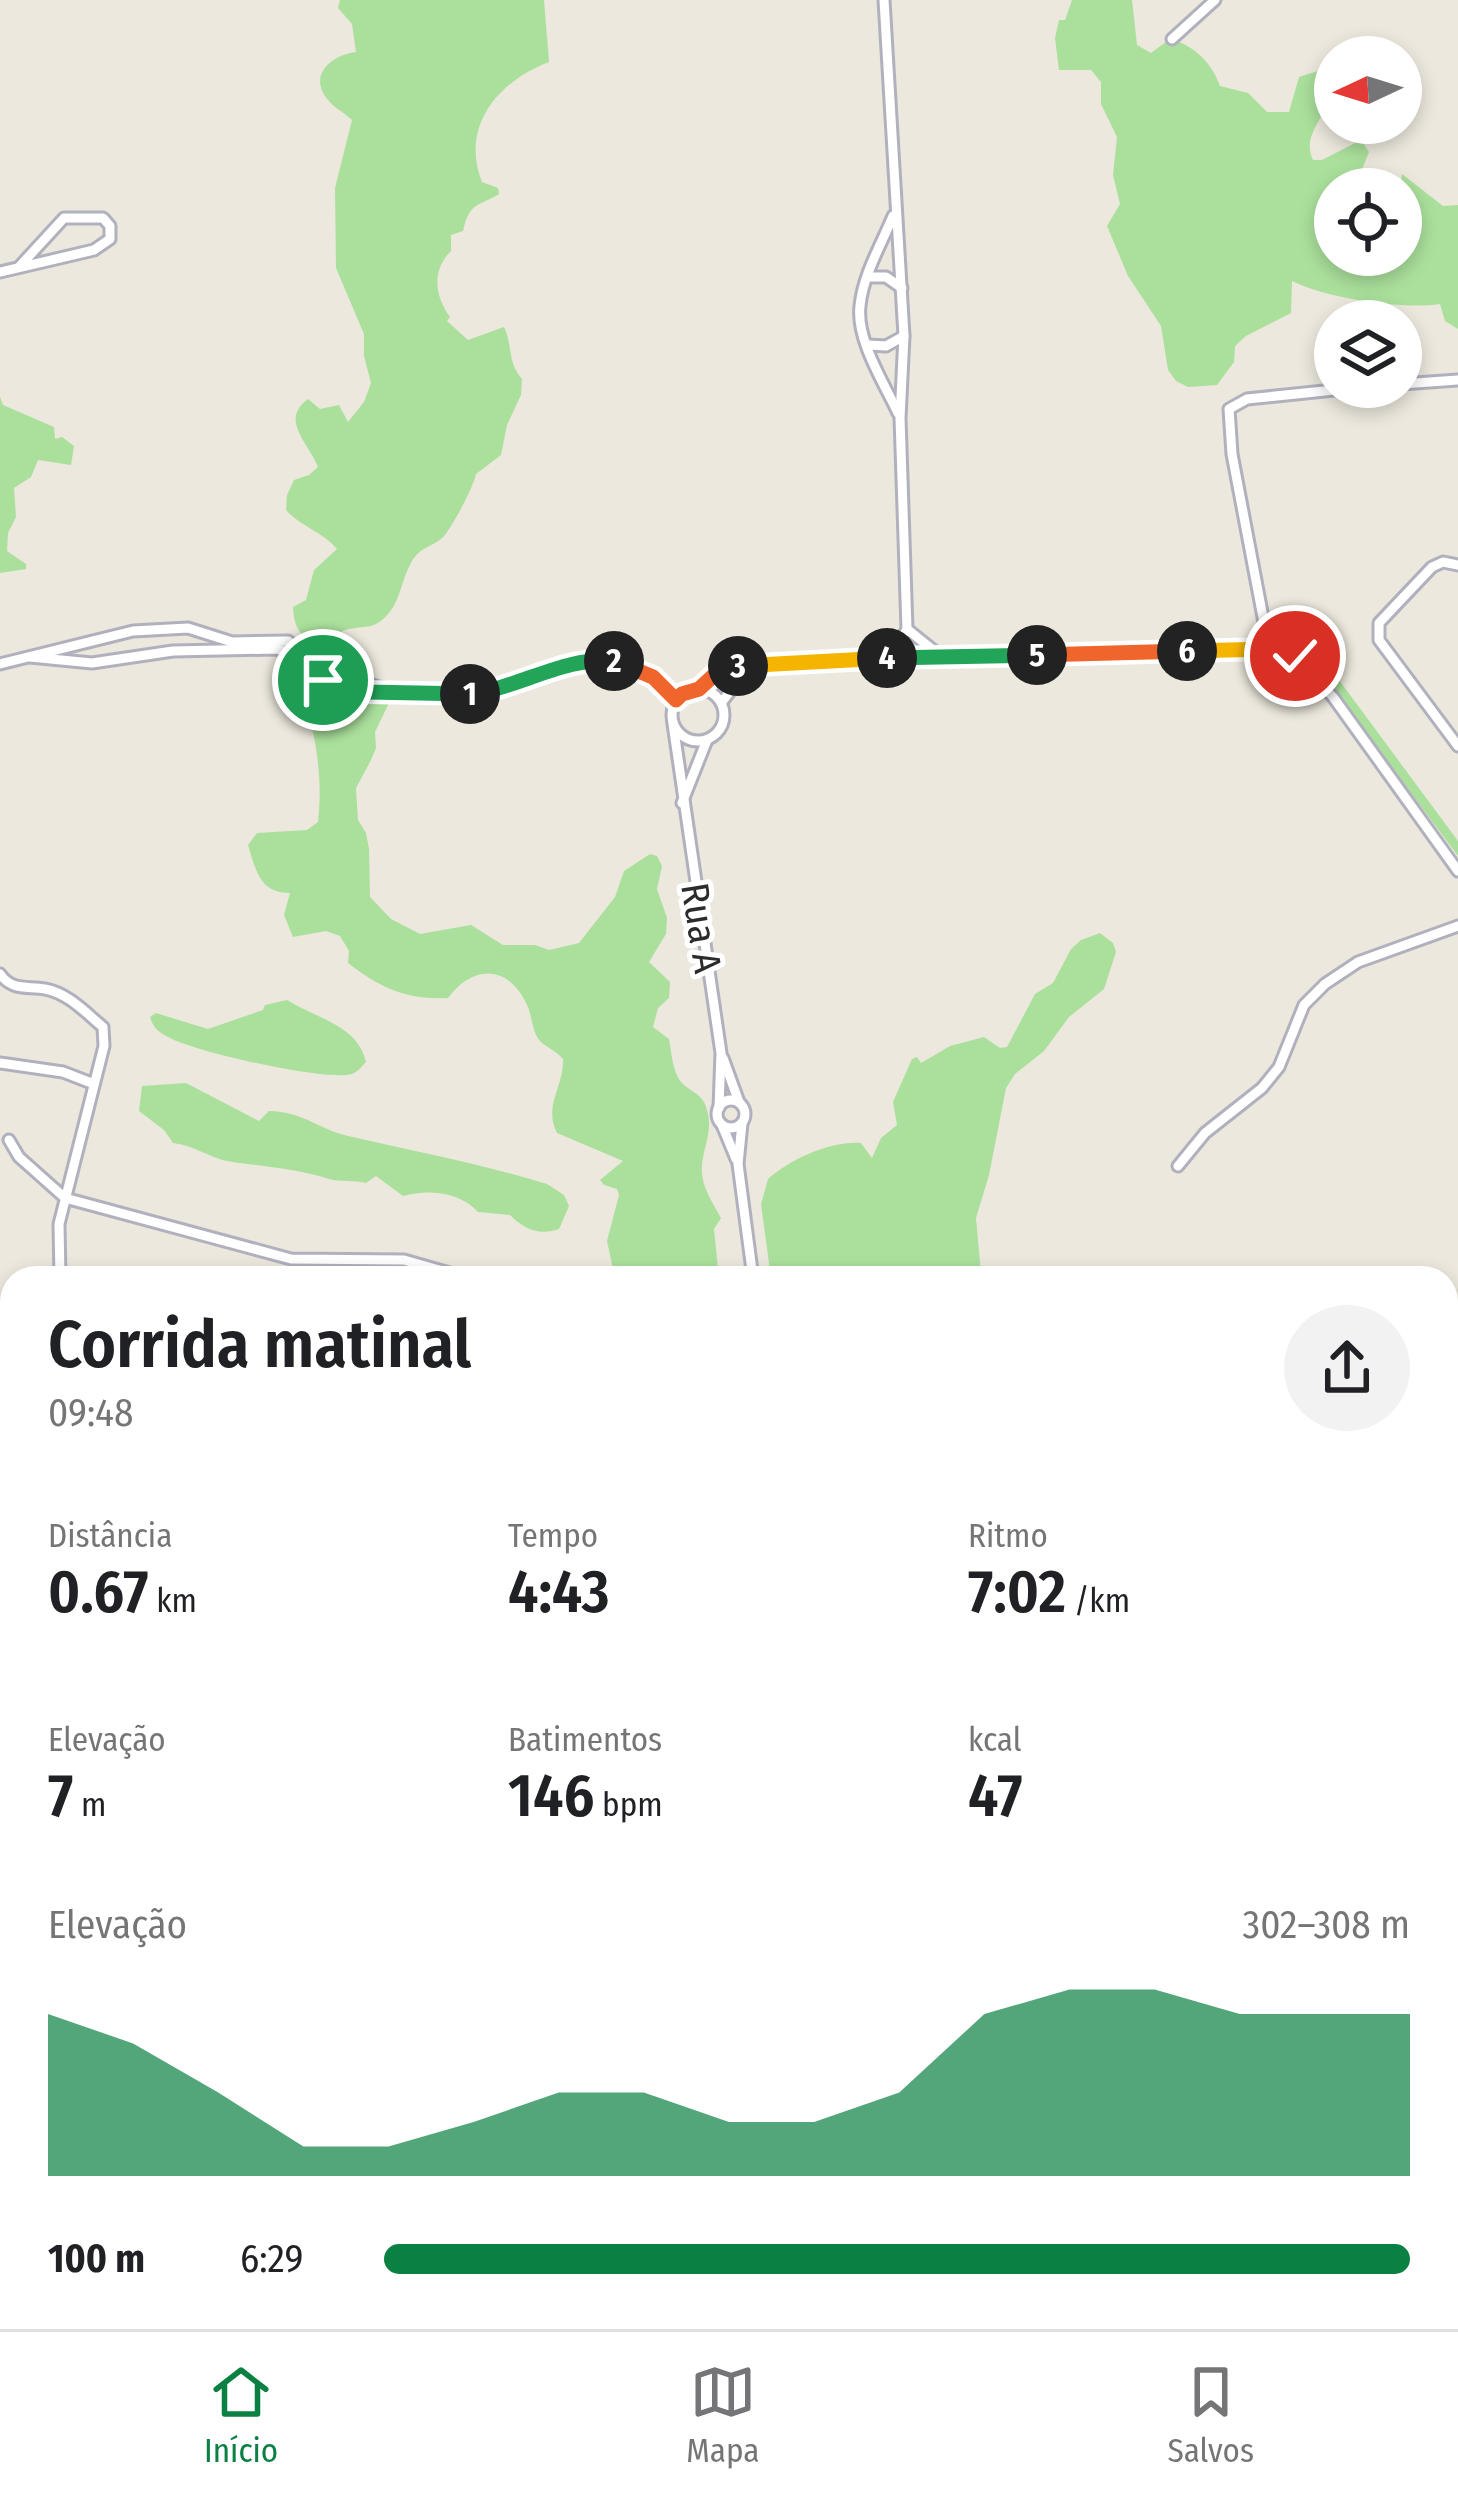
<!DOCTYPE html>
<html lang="pt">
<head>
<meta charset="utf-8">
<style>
	body { margin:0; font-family:"Fira Sans Condensed",sans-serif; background:#f2f2f2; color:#202124; height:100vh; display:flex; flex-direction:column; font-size:45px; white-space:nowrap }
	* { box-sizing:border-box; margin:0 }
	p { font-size:39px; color:#757577 }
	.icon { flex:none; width:66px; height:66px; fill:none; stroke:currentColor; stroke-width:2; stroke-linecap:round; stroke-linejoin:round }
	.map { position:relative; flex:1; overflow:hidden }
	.details { position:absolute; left:0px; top:1266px; width:1458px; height:1065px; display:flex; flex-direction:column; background:#fff; border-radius:36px 36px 0 0; box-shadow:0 6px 18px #0003 }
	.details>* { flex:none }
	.needle { width:78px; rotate:266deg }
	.tools { position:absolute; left:1314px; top:36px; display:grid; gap:24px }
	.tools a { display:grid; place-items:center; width:108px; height:108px; border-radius:50%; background:#fff; box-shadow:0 6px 18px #0003; font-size:60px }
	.pin { position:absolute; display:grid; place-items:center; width:102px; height:102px; color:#fff; margin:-51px; border:6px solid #fff; border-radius:50%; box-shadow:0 3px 12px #0007 }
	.km { position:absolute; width:60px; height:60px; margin:-30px; border-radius:50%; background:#222; color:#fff; font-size:33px; line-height:60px; text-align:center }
	.round { display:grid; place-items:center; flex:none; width:126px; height:126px; border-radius:63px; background:#f2f2f2 }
	.overview { display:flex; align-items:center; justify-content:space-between; height:204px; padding:0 48px }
	h1 { font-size:66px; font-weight:600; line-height:90px }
	.metrics { display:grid; grid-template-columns:repeat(3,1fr); gap:18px; height:204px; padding:12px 48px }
	.metrics div { display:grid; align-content:center }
	.metrics b { font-size:60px; font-weight:600 }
	.metrics small { font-size:33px; font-weight:400 }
	.metrics p { font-size:33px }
	.chart { height:336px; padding:24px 48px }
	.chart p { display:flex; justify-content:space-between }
	.chart svg { width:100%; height:216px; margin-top:12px; fill:#0b8043; opacity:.7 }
	ul { padding:0 48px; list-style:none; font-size:39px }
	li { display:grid; grid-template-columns:192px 144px 1fr; align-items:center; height:90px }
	li i { height:30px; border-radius:15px; background:#0b8043 }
	.menu { display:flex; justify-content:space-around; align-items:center; height:168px; border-top:3px solid #e0e0e0; background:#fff; font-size:33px; color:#757577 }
	.menu a { display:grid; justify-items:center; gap:6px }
	.menu .current { color:#0b8043 }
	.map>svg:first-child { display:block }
</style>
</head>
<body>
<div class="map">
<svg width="1458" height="2329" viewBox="0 0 1458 2329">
	<rect width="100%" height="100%" fill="#ece8dd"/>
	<!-- industrial -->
	<polygon fill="#e0dde5" points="1458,1943 1458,2246 1446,2256 1446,1953"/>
	<!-- green -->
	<g fill="#aae09c" fill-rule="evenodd">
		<path d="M340,0H544L549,62C498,81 460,127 482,182L498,188L499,194C478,207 470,201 463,231L451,235V251C431,271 435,296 450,317L447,321L468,340L504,327C513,346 507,362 522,379L521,395L507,425L501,455L476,474C474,486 450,532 441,539C429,548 421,547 412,561C399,583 401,610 376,624C368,628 357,627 348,629C336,633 325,640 314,644C298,634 294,625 293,607L306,600L314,570L337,549C322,531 301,527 286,510L287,495L294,480L309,475L318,467C309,443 279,420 308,399L320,409L339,405L348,422L364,402L371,383L364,356V334L336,268L335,188L352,120C344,112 334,108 328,100C307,75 332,55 356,52L352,24L338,8Z"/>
		<path d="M1072,0H1132L1137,45L1151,53L1170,39C1194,45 1212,63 1220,86L1248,93L1267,112H1289L1299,77L1318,71L1329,101C1322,120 1302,138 1313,160H1322L1361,140L1369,152L1359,177L1362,185L1401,181L1402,174L1443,206L1458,205V329L1445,321L1440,304C1402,310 1326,298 1292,281L1291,313L1246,336L1235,346L1234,362L1217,385L1188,387L1176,381L1168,370L1161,326L1128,276L1107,226L1120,204L1113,175L1117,137L1101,104V82L1091,70H1059L1055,38L1059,20H1065ZM1335,189H1401V255H1335Z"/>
		<polygon points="0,397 3,405 54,427 55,439 62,437 74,446 71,465 38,460 31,477 14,488 16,517 8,533 7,551 26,564 26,569 0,573"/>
		<polygon points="1299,626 1458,841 1458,856 1305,651 1283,642"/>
		<path d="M302,665C315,670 321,681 332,689C349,702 370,701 389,703L375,732L376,748L370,762L356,788L358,820L366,833L369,849L370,897L391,919L420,934L471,925L503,945H535L549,950L579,943L615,897L624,871L650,854L657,856L662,866L657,889L667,918L666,934L649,962L670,982L669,998L658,1008L653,1027L669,1039C672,1053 672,1073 683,1084C694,1094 703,1094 707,1110C713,1131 704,1145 702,1165C700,1185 712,1201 721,1218L714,1229L719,1278H615L607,1241L619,1195L617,1189L604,1185L600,1180L623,1161L557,1133C543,1105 564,1087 563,1059C556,1051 548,1048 541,1042C533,1035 532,1017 528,1007C510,965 474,963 448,998C407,1000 380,988 348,963L349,951L340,936L326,931L293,937L284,915L290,893C260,893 256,871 248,845L257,833L307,830L318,822C324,769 313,725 298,675Z"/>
		<path d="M1100,933L1113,943L1116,952L1104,989L1069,1017L1044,1051L1015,1074L1006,1088L989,1175L976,1218L981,1273L975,1278H771L761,1204L768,1179C791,1159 830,1141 861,1143L872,1158L881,1138L897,1125L893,1102L912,1059L917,1057L921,1063L950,1046L984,1037L1000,1048L1007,1047L1035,994L1053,983L1071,949L1081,940Z"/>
		<path d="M287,1000C315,1018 358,1025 366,1062C361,1067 359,1071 352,1074C326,1082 192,1051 168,1037C158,1032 153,1027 150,1017L156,1013L208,1029L263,1010L265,1005Z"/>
		<path d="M186,1083L259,1121L269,1111C304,1112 318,1129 348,1136C414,1151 482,1164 547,1184L564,1195L569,1206L559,1229C539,1236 524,1229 510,1215L478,1212C460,1192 428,1189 403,1196L376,1176L366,1183C354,1180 340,1182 329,1179C294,1168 264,1167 227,1161C208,1157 193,1145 173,1143L164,1130L139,1111L142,1086Z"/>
	</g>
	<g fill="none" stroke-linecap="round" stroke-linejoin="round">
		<!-- minor casing -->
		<g stroke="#b1b1be" stroke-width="15">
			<g id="minor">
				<polyline points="1172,39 1215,0"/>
				<path d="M893,216C881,245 863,275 860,306C856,340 884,383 898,413"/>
				<polyline points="0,272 94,250 110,239 110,226 103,218 64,218 19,267"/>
				<polyline points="867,277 886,277 902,288"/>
				<polyline points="868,345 886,346 904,336"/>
				<polyline points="1401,384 1458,380"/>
				<polyline points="1458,565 1443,562 1432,567 1379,623 1379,640 1458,746"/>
				<polyline points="907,629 943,658"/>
				<polyline points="1269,649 1232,454 1229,409 1247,399 1363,387"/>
				<path d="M30,657L92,663L173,651L275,649C307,653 322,688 364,692C397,695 441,698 474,694C561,685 595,619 676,700"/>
				<polyline points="892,657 1269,649 1295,656 1333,697 1458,871"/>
				<polyline points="0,664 133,631 188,628 232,642 288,641 329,671 385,689"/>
				<circle cx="698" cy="715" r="26"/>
				<polyline points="699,689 724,666 880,661 892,657 907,629 900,418 904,336 884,0"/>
				<polyline points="721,703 751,665"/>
				<polyline points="673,724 721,1053 719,1108"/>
				<polyline points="682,803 707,740"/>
				<path d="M0,974C12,991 26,986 45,989C68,993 86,1013 103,1027L104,1046L59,1224L60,1278"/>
				<polyline points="723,1058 739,1102"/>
				<polyline points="0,1063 63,1072 94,1084"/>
				<circle cx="731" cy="1114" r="14"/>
				<polyline points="742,1123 738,1164 753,1278"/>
				<polyline points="722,1125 736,1159"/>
				<polyline points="9,1140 19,1157 65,1198 291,1259 404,1260 467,1278"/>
				<polyline points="1178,1166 1205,1133 1262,1088 1279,1067 1304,1005 1325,984 1358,962 1458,926"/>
				<polyline points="0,1517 12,1499"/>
				<polyline points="0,1577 12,1563"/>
				<polyline points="1446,1657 1458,1650"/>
				<polyline points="1446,1946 1458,1939"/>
				<polyline points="1107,2329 1120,2319"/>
				<polyline points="1388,2329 1392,2319"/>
			</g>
		</g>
		<!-- tertiary casing -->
		<g stroke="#b1b1be" stroke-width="16">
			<g id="tertiary">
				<polyline points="330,2319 338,2329"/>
				<polyline points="364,2319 365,2329"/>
				<polyline points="630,2329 658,2325 690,2329"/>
			</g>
		</g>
		<!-- primary casing -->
		<g stroke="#c8c8c8" stroke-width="20">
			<g id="primary">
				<polyline points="1446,1897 1458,1891"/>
				<polyline points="1446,1918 1458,1911"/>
				<polyline points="0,2251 12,2252"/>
				<polyline points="0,2294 12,2296"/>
			</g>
		</g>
		<!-- minor -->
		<use href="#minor" stroke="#fff" stroke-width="9"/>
		<!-- tertiary -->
		<use href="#tertiary" stroke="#fff" stroke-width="10"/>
		<!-- primary -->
		<use href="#primary" stroke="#ebde63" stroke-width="14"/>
	</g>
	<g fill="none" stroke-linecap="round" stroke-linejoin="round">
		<!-- split-1 casing -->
		<g stroke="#fff" stroke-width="24">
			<polyline id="split-1" points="323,680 367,692 470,694"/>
		</g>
		<!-- split-2 casing -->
		<g stroke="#fff" stroke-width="24">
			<path id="split-2" d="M470,694C520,688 564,656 614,661"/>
		</g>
		<!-- split-3 casing -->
		<g stroke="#fff" stroke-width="24">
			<polyline id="split-3" points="614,661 653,677 676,700 682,694 699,689 724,666 738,666"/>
		</g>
		<!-- split-4 casing -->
		<g stroke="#fff" stroke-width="24">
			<polyline id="split-4" points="738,666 887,658"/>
		</g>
		<!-- split-5 casing -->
		<g stroke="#fff" stroke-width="24">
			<polyline id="split-5" points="887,658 1037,655"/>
		</g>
		<!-- split-6 casing -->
		<g stroke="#fff" stroke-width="24">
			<polyline id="split-6" points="1037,655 1187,651"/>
		</g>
		<!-- split-7 casing -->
		<g stroke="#fff" stroke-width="24">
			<polyline id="split-7" points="1187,651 1269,649 1295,656"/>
		</g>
		<!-- split-1 -->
		<use href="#split-1" stroke="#22a559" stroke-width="15"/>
		<!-- split-2 -->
		<use href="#split-2" stroke="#22a559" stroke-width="15"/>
		<!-- split-3 -->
		<use href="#split-3" stroke="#f0652b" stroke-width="15"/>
		<!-- split-4 -->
		<use href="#split-4" stroke="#f5b400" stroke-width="15"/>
		<!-- split-5 -->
		<use href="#split-5" stroke="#22a559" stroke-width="15"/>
		<!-- split-6 -->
		<use href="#split-6" stroke="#f0652b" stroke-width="15"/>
		<!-- split-7 -->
		<use href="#split-7" stroke="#f5b400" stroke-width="15"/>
	</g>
	<g text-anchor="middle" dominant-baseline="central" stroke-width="10" stroke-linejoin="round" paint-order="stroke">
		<!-- street labels -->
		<g font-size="39" fill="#2b2b2b" stroke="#fff">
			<text transform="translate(701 928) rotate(81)">Rua A</text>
		</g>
	</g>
</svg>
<div class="tools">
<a><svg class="needle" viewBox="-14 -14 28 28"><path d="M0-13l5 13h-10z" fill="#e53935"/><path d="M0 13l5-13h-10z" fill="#757577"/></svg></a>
<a><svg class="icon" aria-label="locate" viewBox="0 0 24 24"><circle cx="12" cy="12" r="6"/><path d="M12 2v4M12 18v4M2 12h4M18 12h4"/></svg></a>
<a><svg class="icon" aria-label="layers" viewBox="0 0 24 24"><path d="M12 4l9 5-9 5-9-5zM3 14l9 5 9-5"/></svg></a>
</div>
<div class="pin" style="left:323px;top:680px;background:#1e9e55"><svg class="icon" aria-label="arrive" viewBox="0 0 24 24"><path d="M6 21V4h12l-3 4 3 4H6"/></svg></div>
<div class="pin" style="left:1295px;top:656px;background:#d93025"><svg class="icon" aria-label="check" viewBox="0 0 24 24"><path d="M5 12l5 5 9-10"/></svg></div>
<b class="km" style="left:470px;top:694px">1</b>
<b class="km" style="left:614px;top:661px">2</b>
<b class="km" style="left:738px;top:666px">3</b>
<b class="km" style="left:887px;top:658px">4</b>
<b class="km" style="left:1037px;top:655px">5</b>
<b class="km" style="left:1187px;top:651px">6</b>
<section class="details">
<div class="overview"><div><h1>Corrida matinal</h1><p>09:48</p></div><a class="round"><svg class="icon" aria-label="share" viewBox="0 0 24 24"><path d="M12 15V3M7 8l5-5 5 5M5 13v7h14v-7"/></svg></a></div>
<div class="metrics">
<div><p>Distância</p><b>0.67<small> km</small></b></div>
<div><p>Tempo</p><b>4:43</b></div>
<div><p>Ritmo</p><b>7:02<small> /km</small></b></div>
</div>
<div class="metrics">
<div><p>Elevação</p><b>7<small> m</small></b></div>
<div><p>Batimentos</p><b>146<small> bpm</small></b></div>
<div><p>kcal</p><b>47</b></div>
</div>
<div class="chart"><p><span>Elevação</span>302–308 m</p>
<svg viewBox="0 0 160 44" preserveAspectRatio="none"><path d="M0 44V11L10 17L20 27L30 38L40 38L50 33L60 27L70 27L80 33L90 33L100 27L110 11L120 6L130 6L140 11L150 11L160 11V44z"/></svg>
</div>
<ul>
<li><b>100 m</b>6:29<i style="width:100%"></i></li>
</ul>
</section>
</div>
<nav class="menu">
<a class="current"><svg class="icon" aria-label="home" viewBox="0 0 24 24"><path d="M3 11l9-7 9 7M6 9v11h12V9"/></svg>Início</a>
<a><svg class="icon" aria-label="map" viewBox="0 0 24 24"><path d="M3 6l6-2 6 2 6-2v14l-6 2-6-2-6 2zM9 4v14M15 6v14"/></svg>Mapa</a>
<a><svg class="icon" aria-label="saved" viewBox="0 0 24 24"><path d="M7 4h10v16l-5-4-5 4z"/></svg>Salvos</a>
</nav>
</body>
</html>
